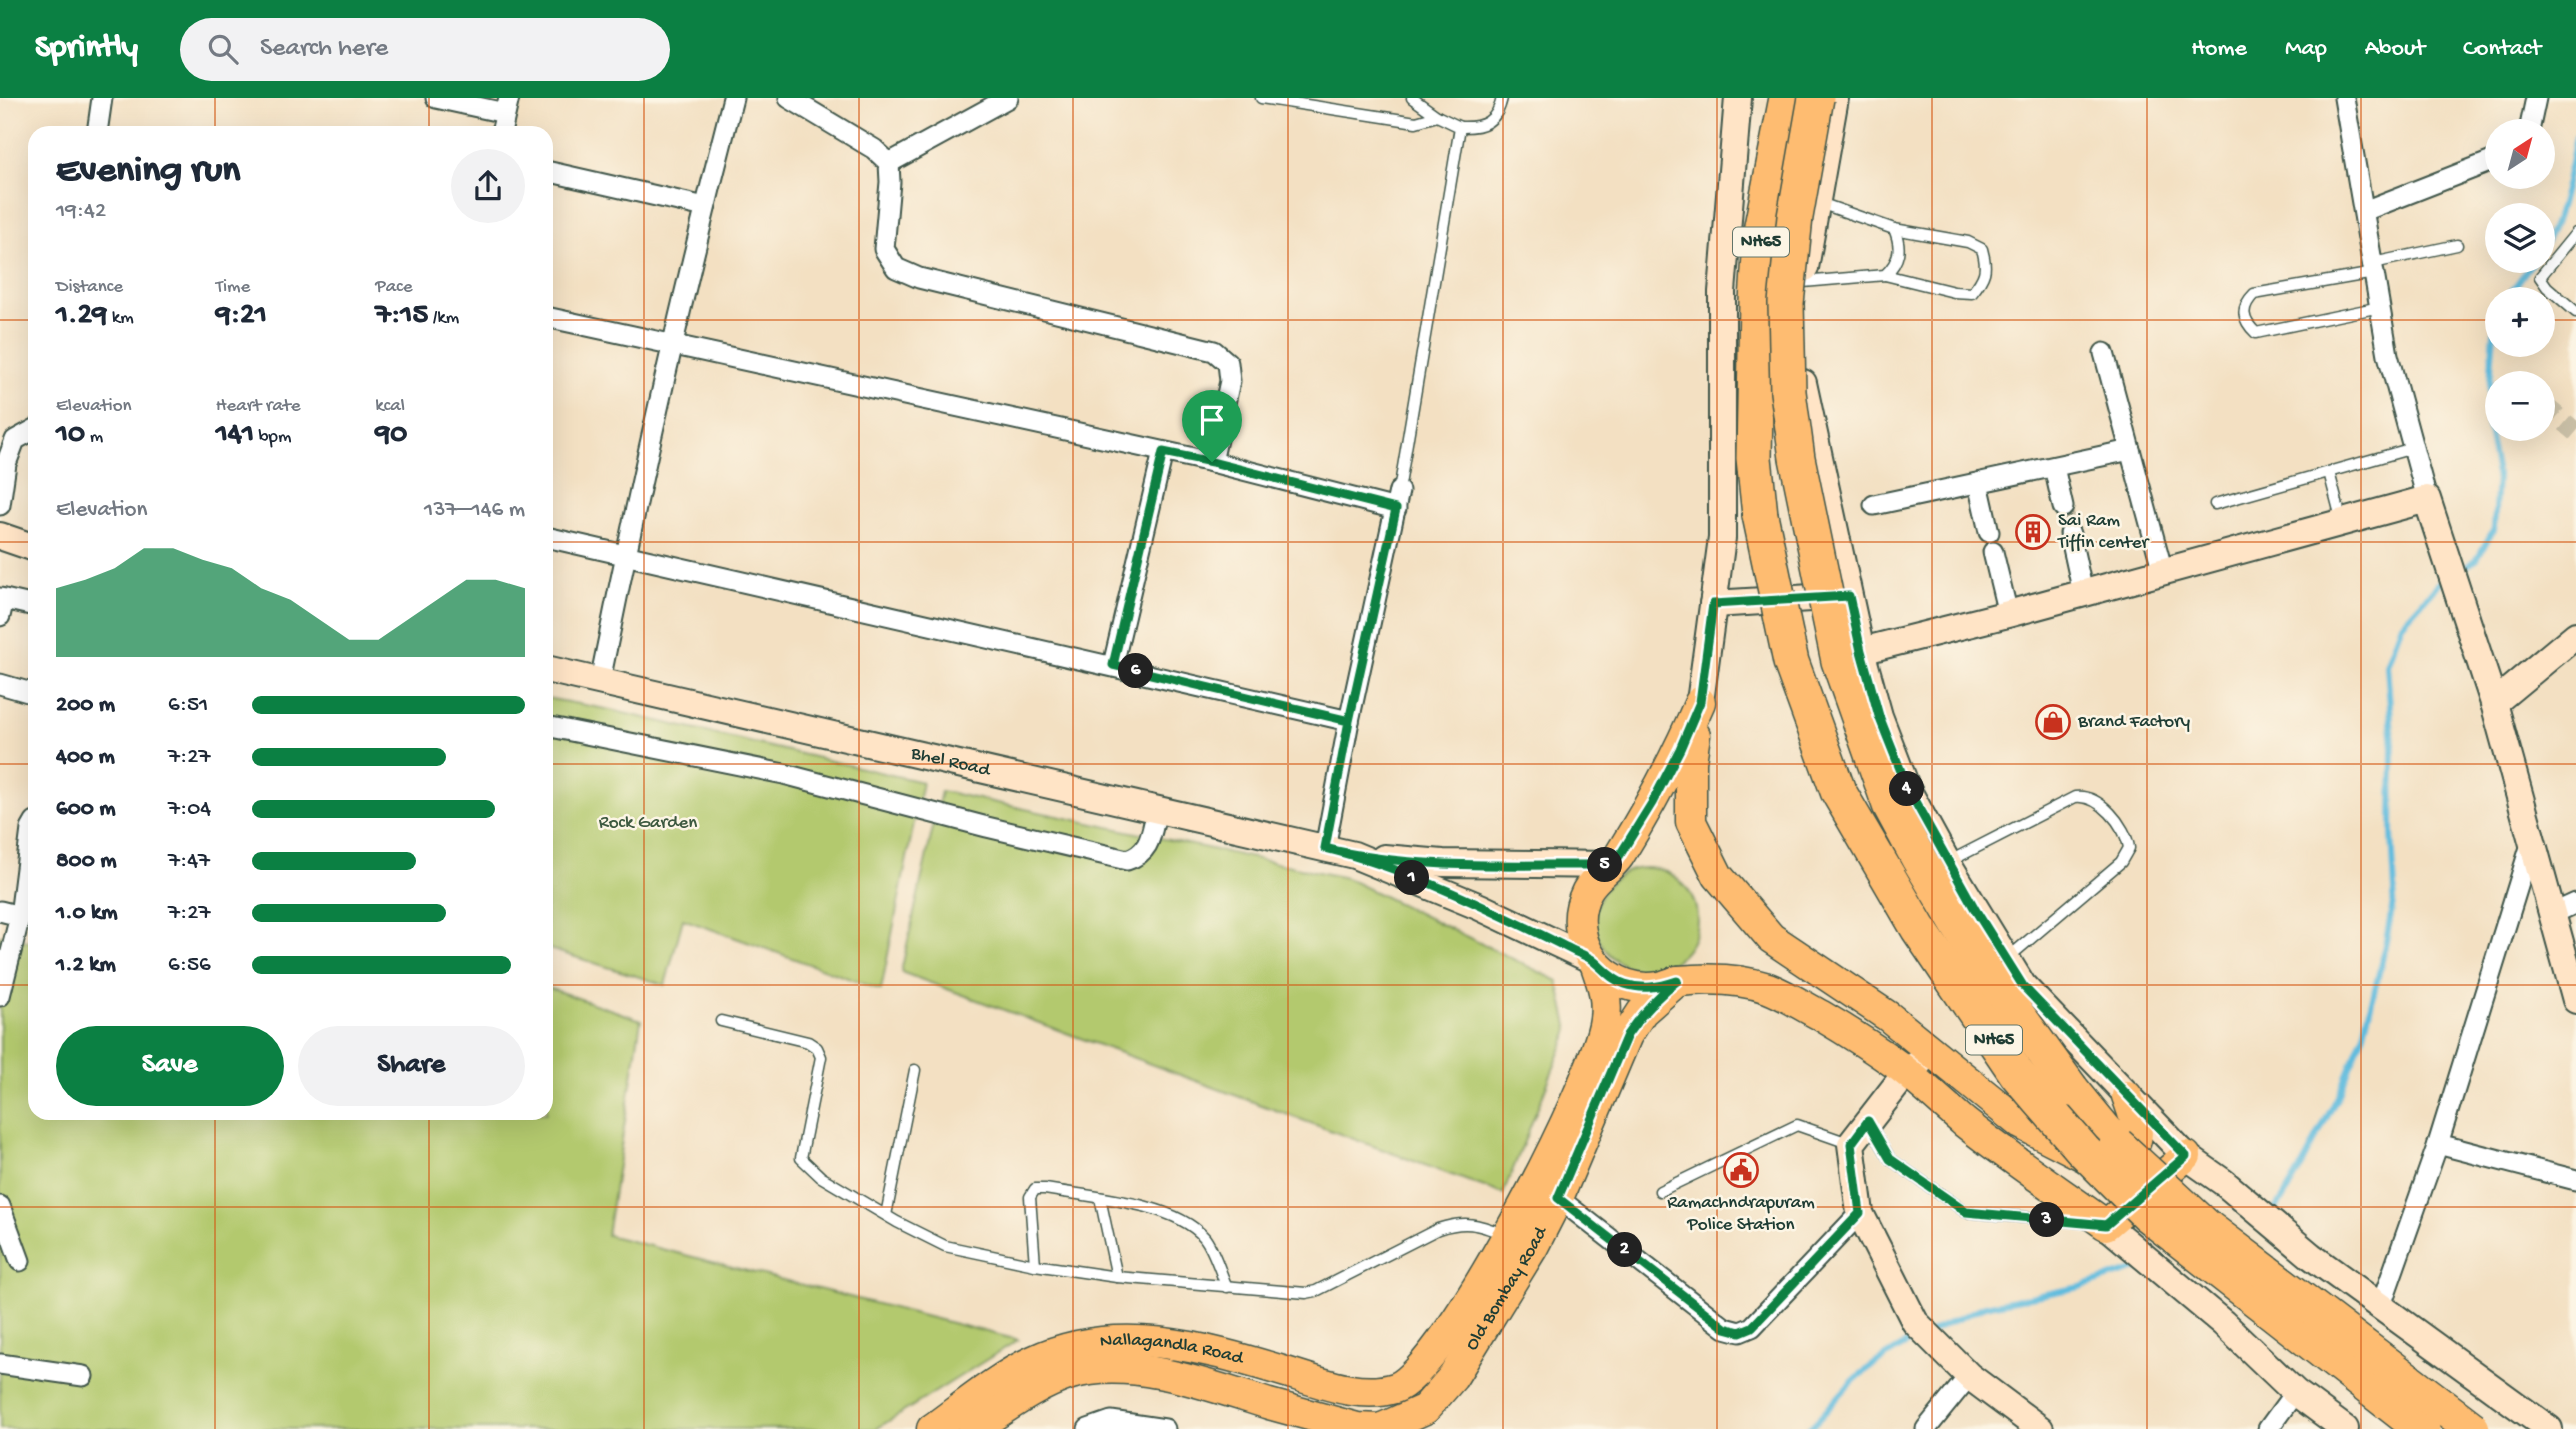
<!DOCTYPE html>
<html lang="en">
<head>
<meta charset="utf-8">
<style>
	body { margin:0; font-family:"Gochi Hand",sans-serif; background:#f2f2f3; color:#1f2937; height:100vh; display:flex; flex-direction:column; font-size:26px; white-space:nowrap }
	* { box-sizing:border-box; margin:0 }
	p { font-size:23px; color:#747a83 }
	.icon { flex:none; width:38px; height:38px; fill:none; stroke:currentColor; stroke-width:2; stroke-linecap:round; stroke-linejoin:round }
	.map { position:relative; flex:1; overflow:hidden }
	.details { position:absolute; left:28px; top:28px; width:525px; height:994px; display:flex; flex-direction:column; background:#fff; border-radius:21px; box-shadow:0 7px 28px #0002 }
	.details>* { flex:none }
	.needle { width:46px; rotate:36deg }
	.tools { position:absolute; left:2485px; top:21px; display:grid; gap:14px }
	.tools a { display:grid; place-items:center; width:70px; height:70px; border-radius:50%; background:#fff; box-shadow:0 7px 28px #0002; font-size:35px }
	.pin { position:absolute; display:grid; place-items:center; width:60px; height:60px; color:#fff; margin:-72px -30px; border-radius:50% 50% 50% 0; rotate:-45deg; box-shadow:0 0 7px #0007 }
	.pin .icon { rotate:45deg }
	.km { position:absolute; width:35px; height:35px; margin:-18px; border-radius:50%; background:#222; color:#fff; font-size:19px; line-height:35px; text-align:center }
	.round { display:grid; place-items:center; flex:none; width:74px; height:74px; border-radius:37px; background:#f2f2f3 }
	.summary { display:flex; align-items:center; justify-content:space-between; height:119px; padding:0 28px }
	h1 { font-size:38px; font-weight:700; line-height:52px }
	.metrics { display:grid; grid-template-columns:repeat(3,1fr); gap:10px; height:119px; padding:7px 28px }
	.metrics div { display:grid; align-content:center }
	.metrics b { font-size:30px; font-weight:700 }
	.metrics small { font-size:19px; font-weight:400 }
	.metrics p { font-size:19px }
	.chart { height:196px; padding:14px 28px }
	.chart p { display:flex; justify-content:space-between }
	.chart svg { width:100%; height:126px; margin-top:7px; fill:#0b8043; opacity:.7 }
	.cta { display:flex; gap:14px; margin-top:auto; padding:14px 28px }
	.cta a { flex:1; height:80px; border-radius:42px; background:#0b8043; color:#fff; font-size:28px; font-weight:700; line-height:80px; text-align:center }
	.cta a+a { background:#f2f2f3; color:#1f2937 }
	ul { padding:0 28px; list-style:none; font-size:23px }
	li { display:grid; grid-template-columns:112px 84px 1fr; align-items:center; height:52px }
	li i { height:18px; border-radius:9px; background:#0b8043 }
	header { display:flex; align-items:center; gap:42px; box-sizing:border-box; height:98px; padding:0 35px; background:#0b8043; color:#fff }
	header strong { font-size:33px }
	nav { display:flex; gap:38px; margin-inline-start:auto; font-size:24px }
	.search { width:490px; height:63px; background:#f2f2f3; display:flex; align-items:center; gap:18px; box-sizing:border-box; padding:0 24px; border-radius:38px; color:#747a83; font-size:26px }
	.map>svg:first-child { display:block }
</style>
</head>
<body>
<header>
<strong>Sprintly</strong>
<div class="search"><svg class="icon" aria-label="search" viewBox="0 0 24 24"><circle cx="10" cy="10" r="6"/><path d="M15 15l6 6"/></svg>Search here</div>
<nav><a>Home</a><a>Map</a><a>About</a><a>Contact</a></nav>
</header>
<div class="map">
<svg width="2576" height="1331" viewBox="0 0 2576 1331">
	<rect width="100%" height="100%" fill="#fcf5e5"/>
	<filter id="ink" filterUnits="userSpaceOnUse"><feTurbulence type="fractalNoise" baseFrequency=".0143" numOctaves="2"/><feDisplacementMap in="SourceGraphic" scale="14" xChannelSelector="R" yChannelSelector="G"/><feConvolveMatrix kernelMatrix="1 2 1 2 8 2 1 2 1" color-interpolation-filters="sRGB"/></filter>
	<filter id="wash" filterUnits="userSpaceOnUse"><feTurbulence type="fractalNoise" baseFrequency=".00686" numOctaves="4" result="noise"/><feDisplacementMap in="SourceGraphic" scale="28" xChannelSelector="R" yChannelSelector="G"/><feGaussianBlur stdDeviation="1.57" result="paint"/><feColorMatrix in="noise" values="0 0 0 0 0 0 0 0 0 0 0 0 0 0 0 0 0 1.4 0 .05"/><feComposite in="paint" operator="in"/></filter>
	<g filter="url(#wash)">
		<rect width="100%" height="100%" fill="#f3e0c2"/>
		<!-- green -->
		<g fill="#b3c96e" stroke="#698351" stroke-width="2">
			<polygon points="546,600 606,611 922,684 881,892 683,821 665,887 546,850"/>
			<polygon points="941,693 1346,780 1558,883 1569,932 1503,1096 901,874"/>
			<circle cx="1646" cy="821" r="51"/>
			<polygon points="0,837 35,845 35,1015 546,1015 546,889 641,922 607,1137 1018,1242 876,1331 0,1331"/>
		</g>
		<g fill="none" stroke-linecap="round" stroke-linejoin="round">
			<!-- stream -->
			<g stroke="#60bcde" stroke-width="6">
				<path d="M2543,148C2563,116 2568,76 2576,39"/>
				<polyline points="2506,201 2533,163"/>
				<polyline points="2457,474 2476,462 2494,431 2497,377 2487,322 2494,234 2497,224"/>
				<polyline points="2270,1117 2282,1102 2303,1066 2339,996 2364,935 2384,854 2395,794 2392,736 2393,650 2387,567 2402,526 2438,486 2447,480"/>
				<polyline points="1932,1233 1985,1208 2080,1189 2143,1169"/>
				<path d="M1808,1331C1824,1318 1835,1301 1850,1286C1869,1267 1895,1252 1919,1239"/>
			</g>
		</g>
	</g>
	<g filter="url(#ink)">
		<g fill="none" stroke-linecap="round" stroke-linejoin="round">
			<!-- street-tunnel -->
			<g stroke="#c9bfa6" stroke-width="19" stroke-dasharray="19 10" stroke-linecap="butt">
				<polyline points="2543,306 2576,334"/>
				<polyline points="2063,409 2070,436"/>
			</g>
			<!-- lane casing -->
			<g stroke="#3f5549" stroke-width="13">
				<g id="lane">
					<polyline points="1261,0 1416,24 1437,18 1460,29 1399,393"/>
					<polyline points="1412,0 1437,18"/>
					<path d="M1460,29C1483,30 1497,24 1502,0"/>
					<polyline points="2576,135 2540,179 2547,189 2576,214"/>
					<polyline points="2373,165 2457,147"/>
					<path d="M2374,175L2254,196C2240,210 2242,222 2256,235L2380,209"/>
					<path d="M1885,177L1954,194L1972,195C1985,179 1988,172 1982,151L1968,144L1894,131"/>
					<path d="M1803,184L1885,177C1900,163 1902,149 1894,131L1817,104"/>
					<polyline points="2329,374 2342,424"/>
					<polyline points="2215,406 2413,350"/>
					<path d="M1948,764L2075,699C2100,696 2126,728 2129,750L2121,764L2009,859"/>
					<path d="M721,923L808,944L817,950L821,959L801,1060L821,1079L897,1124L945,1148L1035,1167L1117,1179L1306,1195L1316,1193L1438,1131C1466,1122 1477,1126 1504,1136"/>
					<polyline points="1870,1027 1890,1061 1966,1114 2088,1125"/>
					<polyline points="1660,1093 1797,1027 1851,1046"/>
					<polyline points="1100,1100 1117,1179"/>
					<polyline points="886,1117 915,972"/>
					<path d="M1035,1167L1030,1099L1035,1091H1045C1091,1099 1173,1104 1204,1139C1214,1151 1220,1174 1227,1189"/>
				</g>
			</g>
			<!-- street casing -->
			<g stroke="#3f5549" stroke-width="23">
				<g id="street">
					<polyline points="436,0 505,15"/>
					<polyline points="789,0 874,51 889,65 890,84 884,151 896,170 919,180 1214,253 1228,265 1230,283 1212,364"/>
					<polyline points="2344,0 2388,257 2427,401"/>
					<polyline points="2529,33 2536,0"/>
					<polyline points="97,35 102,0"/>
					<polyline points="501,35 509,0"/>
					<polyline points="889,65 1008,0"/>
					<polyline points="546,73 705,109"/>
					<polyline points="2364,113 2497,61"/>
					<polyline points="546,219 1212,364 1396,411"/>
					<polyline points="2104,255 2163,474"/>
					<polyline points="2054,369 2063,409"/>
					<polyline points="1978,385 1989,434"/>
					<polyline points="0,407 6,366 15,342 35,331"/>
					<polyline points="1874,407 2130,352"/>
					<polyline points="2070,436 2083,495"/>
					<polyline points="546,439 1349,623 1399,393"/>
					<polyline points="1993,454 2008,516"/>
					<polyline points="0,500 35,508"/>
					<polyline points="0,518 4,501"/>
					<polyline points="1113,567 1163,354"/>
					<path d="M600,583C639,388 683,193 733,0"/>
					<polyline points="0,586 35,596"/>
					<path d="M546,628L784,676L987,729L1127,762C1152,754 1151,734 1157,712"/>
					<polyline points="1325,750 1349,623"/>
					<polyline points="0,813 20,818"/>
					<polyline points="2552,816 2576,805"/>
					<polyline points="0,898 20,818 31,731 35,724"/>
					<polyline points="2438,1046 2576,1082"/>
					<polyline points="1558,1100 1725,1230 1740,1234 1752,1229 1860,1115"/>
					<polyline points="0,1108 20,1163"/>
					<polyline points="2380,1210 2438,1046 2532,743"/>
					<polyline points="0,1266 83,1278"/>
					<polyline points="1088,1331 1111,1323 1165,1331"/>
					<polyline points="1926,1331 1969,1278"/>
					<polyline points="2268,1331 2295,1294"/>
				</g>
			</g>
			<!-- secondary casing -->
			<g stroke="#3f5549" stroke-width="30">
				<g id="secondary">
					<polyline points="1805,170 1835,0"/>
					<polyline points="1803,285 1861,553 1879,618 1907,691 1947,764 2023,888 2186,1058 2223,1084 2311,1158 2549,1331"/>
					<polyline points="0,438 35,450"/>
					<polyline points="1713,506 1844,498"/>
					<polyline points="1861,553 2008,516 2427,401 2494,605 2576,902"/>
					<path id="s1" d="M546,571L1354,757L1480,809L1592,862"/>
					<polyline points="1700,604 1722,440 1722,194 1738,0"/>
					<polyline points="2494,605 2576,537"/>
					<polyline points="1384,760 1443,765 1611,767"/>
					<polyline points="1922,962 1906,975 1851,1046 1860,1115 1915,1224 1969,1278 2040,1331"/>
					<polyline points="2106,1127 2223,1225 2295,1294 2345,1331"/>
				</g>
			</g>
			<!-- primary casing -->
			<g stroke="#3f5549" stroke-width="33">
				<g id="primary">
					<path d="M1700,604C1677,658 1650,708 1619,758C1610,771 1595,778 1587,793C1581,805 1578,820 1581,834C1587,870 1623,895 1659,889C1666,888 1672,884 1679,883C1708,880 1741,881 1768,890C1786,897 1803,908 1820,917C1847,933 1874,950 1900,969C1922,986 1943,1006 1964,1024C2009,1060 2059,1093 2106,1127L2186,1058"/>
					<path d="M1695,637L1691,664V724L1718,778L1771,840L1889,919L2021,1026L2097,1065H2119C2146,1044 2137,1026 2127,998"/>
					<path id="s2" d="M932,1331C964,1308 997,1280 1033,1263C1115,1224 1204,1249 1286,1274C1320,1284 1359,1301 1395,1290C1446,1274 1598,979 1605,921C1608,900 1602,885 1595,865"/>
					<path id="s3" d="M973,1331C1004,1311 1036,1287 1071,1276C1132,1258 1211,1288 1269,1306C1298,1314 1327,1322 1357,1330L1380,1331L1425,1311L1453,1279L1533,1149L1558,1100L1627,937L1642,914L1677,883"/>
				</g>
			</g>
			<!-- highway casing -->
			<g stroke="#3f5549" stroke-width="38">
				<g id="highway">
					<polyline points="1760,417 1754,360 1757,203 1762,128 1787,0"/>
					<polyline points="2071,991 2117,1047"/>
				</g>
			</g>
			<!-- lane -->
			<use href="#lane" stroke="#fff" stroke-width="10"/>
			<!-- street -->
			<use href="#street" stroke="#fff" stroke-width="19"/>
			<!-- secondary -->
			<use href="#secondary" stroke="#ffe4c6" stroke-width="26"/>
			<!-- primary -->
			<use href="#primary" stroke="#febc71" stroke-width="30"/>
			<!-- highway -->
			<use href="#highway" stroke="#febc71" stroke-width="35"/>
			<!-- highway-bridge casing -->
			<g stroke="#3f5549" stroke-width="38" stroke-linecap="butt">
				<g id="highway-bridge">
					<polyline points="1816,0 1795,119 1786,205 1788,294 1797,360 1839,563 1890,707 1918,759 1987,875 2071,991"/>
					<polyline points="1760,417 1791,564 1838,693 1918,830 2017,976 2083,1052 2147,1116 2422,1331"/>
					<polyline points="2117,1047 2205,1128 2472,1331"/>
				</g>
			</g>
			<!-- highway-bridge -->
			<use href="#highway-bridge" stroke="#febc71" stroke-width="35"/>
		</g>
	</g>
	<g fill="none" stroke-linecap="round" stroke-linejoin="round" filter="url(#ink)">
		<!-- route casing -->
		<g stroke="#fff" stroke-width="14">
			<path id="route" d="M1212,364L1396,411L1349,623L1325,750C1410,771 1493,813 1572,852C1578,855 1585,857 1591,861C1602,869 1610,881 1625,886C1643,892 1659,889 1677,883C1656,899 1642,915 1627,937L1558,1100L1725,1230L1740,1234L1752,1229L1860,1115L1851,1046L1868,1023L1890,1061L1966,1114L2106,1127L2186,1058L2023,888L1976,813L1908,691L1879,618L1861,553L1849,498L1713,506L1700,604L1680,651L1652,705L1615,765L1611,767C1516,766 1417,773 1325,750L1349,623L1113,567L1163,354L1212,364"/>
		</g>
		<!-- route -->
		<use href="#route" stroke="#0b8043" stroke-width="9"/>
	</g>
	<!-- grid -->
	<path fill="none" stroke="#d45610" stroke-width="2" stroke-opacity="0.55" d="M215,0V35M429,0V35M644,0V1331M859,0V1331M1073,0V1331M1288,0V1331M1503,0V1331M1717,0V1331M1932,0V1331M2147,0V1331M2361,0V1331M0,222H35M546,222H2497M2543,222H2576M0,444H35M546,444H2576M0,666H35M546,666H2576M0,887H35M546,887H2576M215,1015V1331M429,1015V1331M0,1109H2576"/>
	<!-- icons -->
	<defs>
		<g id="building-ring" transform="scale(1.75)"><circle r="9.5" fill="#fcf5e5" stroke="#c8321e" stroke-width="1.5"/><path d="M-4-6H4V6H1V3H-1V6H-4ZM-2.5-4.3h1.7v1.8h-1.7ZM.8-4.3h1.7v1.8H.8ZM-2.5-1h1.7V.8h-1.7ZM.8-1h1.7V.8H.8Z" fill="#c8321e"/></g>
		<g id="shop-ring" transform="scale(1.75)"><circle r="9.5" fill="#fcf5e5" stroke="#c8321e" stroke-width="1.5"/><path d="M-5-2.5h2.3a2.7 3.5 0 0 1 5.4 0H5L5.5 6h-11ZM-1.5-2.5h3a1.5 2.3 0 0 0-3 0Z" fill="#c8321e"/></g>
		<g id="civic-ring" transform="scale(1.75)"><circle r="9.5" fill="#fcf5e5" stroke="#c8321e" stroke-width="1.5"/><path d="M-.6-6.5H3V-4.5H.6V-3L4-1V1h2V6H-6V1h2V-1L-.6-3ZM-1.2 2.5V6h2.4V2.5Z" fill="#c8321e"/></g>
	</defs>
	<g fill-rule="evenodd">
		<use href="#building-ring" x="2033" y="434"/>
		<use href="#shop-ring" x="2053" y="624"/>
		<use href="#civic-ring" x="1741" y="1072"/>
	</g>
	<g text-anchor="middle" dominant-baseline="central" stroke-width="5" stroke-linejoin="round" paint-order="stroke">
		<!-- shield labels -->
		<g fill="#fcf5e5" stroke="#617469" stroke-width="2">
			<rect x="1733" y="129.5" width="56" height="29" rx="5"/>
			<rect x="1966" y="927.5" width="56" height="29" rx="5"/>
		</g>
		<g font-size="18" font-weight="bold" fill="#1f3d34">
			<text x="1761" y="144">NH65</text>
			<text x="1994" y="942">NH65</text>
		</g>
		<!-- poi labels -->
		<g font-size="19" fill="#1f3d34" stroke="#fcf5e5" text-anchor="start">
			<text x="2058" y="423">Sai Ram<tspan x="2058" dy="22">Tiffin center</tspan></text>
			<text x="2078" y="624">Brand Factory</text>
			<text x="1741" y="1105" text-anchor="middle">Ramachndrapuram<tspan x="1741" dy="22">Police Station</tspan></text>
		</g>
		<!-- street labels -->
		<g font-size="19" fill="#1f3d34" stroke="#fcf5e5">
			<text stroke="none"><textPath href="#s1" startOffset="415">Bhel Road</textPath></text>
			<text stroke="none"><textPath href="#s3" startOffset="625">Old Bombay Road</textPath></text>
			<text stroke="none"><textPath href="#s2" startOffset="264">Nallagandla Road</textPath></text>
		</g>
		<!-- park labels -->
		<g font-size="19" fill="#3d5940" stroke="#fcf5e5">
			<text x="648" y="725">Rock Garden</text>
		</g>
	</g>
</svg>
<div class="tools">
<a><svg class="needle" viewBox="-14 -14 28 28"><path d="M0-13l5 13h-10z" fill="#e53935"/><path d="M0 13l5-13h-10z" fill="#747a83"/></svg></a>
<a><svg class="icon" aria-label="layers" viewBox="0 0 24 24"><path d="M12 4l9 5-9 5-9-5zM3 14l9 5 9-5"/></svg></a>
<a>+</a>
<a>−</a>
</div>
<div class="pin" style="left:1212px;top:364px;background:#1e9e55"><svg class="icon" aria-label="arrive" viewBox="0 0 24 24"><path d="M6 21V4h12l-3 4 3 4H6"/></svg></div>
<b class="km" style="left:1412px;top:780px">1</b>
<b class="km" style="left:1625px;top:1152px">2</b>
<b class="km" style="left:2047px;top:1122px">3</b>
<b class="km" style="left:1907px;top:691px">4</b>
<b class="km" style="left:1605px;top:767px">5</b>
<b class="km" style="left:1136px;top:573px">6</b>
<section class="details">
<div class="summary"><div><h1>Evening run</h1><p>19:42</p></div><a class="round"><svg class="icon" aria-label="share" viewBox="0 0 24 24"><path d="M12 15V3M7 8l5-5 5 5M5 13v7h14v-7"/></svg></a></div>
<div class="metrics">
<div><p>Distance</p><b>1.29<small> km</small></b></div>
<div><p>Time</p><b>9:21</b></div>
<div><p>Pace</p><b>7:15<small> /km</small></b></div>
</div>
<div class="metrics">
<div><p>Elevation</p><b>10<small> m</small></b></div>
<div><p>Heart rate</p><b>141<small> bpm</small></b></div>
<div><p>kcal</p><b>90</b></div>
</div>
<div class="chart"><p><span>Elevation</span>137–146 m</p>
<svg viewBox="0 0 160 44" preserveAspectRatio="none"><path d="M0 44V20L10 17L20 13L30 6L40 6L50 10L60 13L70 20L80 24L90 31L100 38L110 38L120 31L130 24L140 17L150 17L160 20V44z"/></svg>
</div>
<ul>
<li><b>200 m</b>6:51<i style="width:100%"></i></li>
<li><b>400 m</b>7:27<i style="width:71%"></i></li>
<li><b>600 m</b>7:04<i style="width:89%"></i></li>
<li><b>800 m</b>7:47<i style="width:60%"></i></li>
<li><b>1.0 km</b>7:27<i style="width:71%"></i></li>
<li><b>1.2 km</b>6:56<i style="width:95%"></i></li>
</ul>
<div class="cta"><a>Save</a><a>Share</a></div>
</section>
</div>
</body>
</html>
